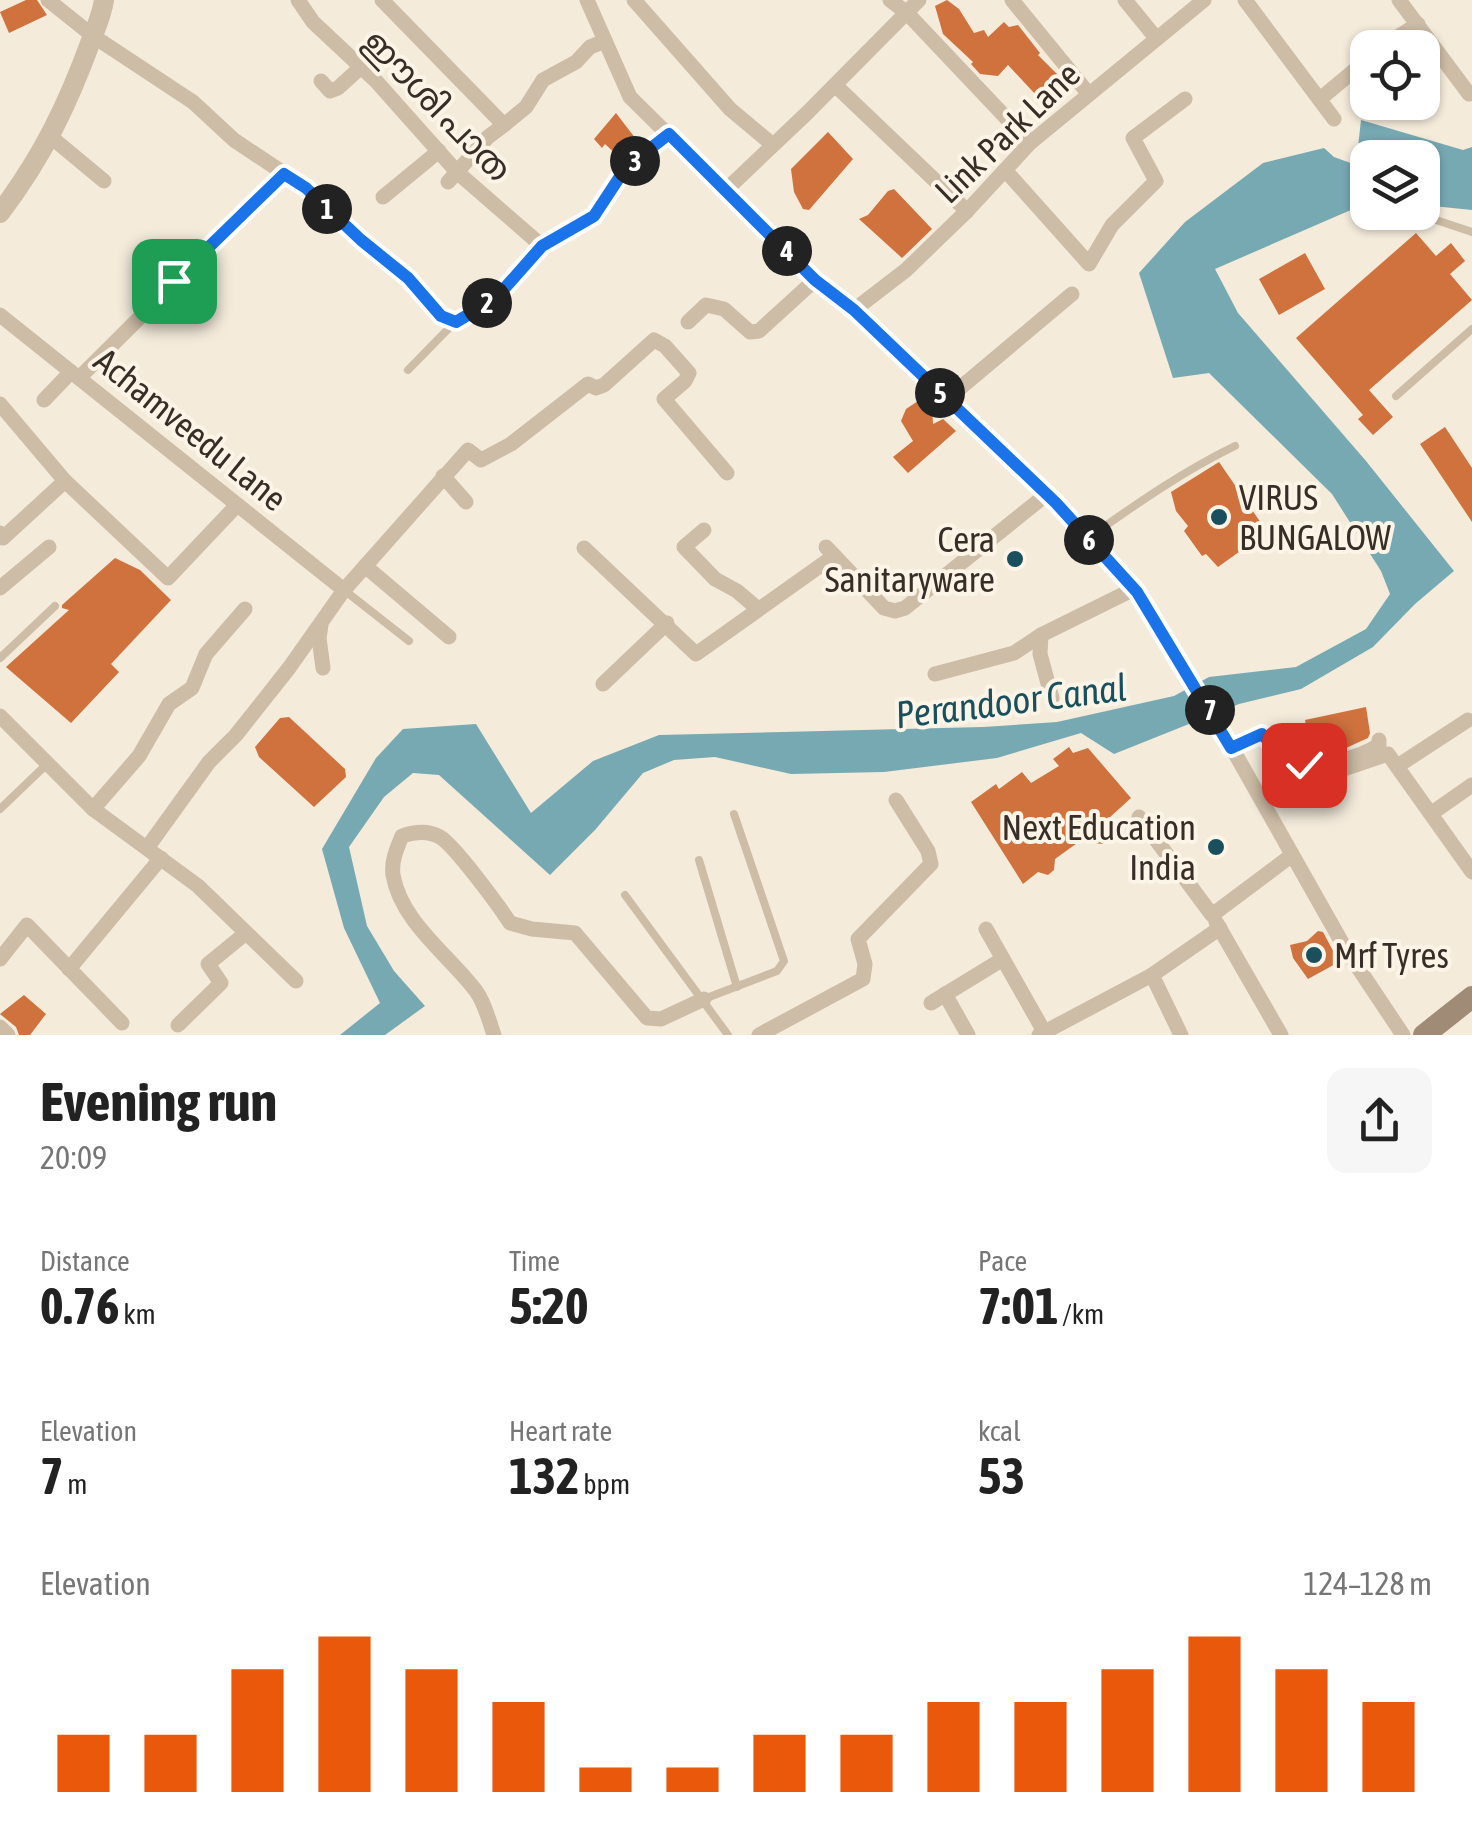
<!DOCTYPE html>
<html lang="en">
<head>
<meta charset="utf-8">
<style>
	body { margin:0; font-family:"Asap Condensed","Noto Sans Malayalam",sans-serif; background:#f6f6f6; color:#222; height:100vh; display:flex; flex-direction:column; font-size:38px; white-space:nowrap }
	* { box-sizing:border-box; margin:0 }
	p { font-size:32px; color:#767676 }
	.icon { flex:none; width:55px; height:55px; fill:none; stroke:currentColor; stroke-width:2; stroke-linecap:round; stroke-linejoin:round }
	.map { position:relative; height:1035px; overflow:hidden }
	.panel { display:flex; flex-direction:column; background:#fff; flex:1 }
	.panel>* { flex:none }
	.tools { position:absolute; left:1350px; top:30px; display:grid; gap:20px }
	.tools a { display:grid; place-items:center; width:90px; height:90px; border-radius:20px; background:#fff; box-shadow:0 2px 8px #0004; font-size:50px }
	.pin { position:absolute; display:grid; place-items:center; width:85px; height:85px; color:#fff; margin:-42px; border-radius:20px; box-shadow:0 5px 15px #0006 }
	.km { position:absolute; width:50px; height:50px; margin:-25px; border-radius:50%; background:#222; color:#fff; font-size:28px; line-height:50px; text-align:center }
	.round { display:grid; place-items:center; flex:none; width:105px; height:105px; border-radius:20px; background:#f6f6f6 }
	.head { display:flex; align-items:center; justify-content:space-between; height:170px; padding:0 40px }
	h1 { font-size:55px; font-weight:700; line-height:75px }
	.stats { display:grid; grid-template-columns:repeat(3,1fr); gap:15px; height:170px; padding:10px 40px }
	.stats div { display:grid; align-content:center }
	.stats b { font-size:50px; font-weight:700 }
	.stats small { font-size:28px; font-weight:400 }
	.stats p { font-size:28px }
	.chart { height:280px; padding:20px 40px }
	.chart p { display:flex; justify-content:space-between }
	.chart svg { width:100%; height:180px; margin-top:10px; stroke:#ea580c; stroke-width:6 }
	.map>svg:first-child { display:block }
</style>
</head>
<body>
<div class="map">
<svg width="1472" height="1035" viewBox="0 0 1472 1035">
	<rect width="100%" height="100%" fill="#f4ebdb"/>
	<!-- water -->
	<polygon fill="#77a9b3" points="1361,120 1463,150 1472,147 1472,210 1423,205 1422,158 1368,158 1367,203 1215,269 1238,313 1366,461 1454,571 1415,604 1373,647 1301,689 1239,704 1114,754 1081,733 997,758 884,772 791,774 715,757 674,760 643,773 595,830 550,875 439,775 413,773 384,797 349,847 367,926 394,971 425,1006 385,1035 340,1035 380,1003 344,928 322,849 376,758 403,729 476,724 531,813 593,761 659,735 983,727 1057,722 1174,696 1209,677 1296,667 1366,629 1390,594 1381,571 1332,494 1209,373 1173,378 1139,273 1185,222 1263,163 1324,148 1334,157 1356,165"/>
	<!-- building -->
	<g fill="#cf723e">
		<polygon points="26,0 37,0 47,15 9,33 0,12"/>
		<polygon points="947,0 959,9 974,33 984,30 988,37 1004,22 1009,27 1018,25 1040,53 1038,55 1065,82 1059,99 1048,108 1008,65 998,76 980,74 971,64 973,62 943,34 935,6"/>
		<polygon points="616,113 639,143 621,159 605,144 602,148 594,139"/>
		<polygon points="828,132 853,159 809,210 803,209 794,192 791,169"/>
		<polygon points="894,189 932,229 902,258 859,219 868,215 888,191"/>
		<polygon points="1416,233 1436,256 1451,243 1465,261 1450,274 1472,300 1369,390 1393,417 1373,435 1358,419 1363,415 1296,338"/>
		<polygon points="1305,253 1325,289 1279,315 1259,279"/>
		<polygon points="918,401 932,404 933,424 943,419 956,431 908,473 893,457 913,441 901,421 906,409"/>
		<polygon points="1445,427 1472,468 1472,522 1420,444"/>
		<polygon points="1219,462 1261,523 1257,539 1218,567 1206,554 1202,556 1184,531 1188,526 1176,511 1171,492"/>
		<polygon points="115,558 140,570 171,600 111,664 119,672 71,723 6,667 69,610 62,608 62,605"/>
		<polygon points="1366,707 1370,733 1368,738 1346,748 1311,754 1305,720"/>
		<polygon points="289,717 345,769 346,777 314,807 259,757 255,747 280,718"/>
		<polygon points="1069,747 1073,753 1088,748 1131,798 1109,818 1114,824 1113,836 1102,844 1080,841 1055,859 1054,870 1048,875 1038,872 1023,884 971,802 996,784 999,789 1022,772 1031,783 1059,766 1053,759"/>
		<polygon points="1318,931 1323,932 1339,962 1308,979 1293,958 1290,945 1307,941"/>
		<polygon points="24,995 46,1014 30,1035 19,1035 16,1027 0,1014"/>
	</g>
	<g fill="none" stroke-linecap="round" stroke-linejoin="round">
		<!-- service -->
		<g stroke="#cdbca6" stroke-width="8">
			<polyline points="1412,212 1472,232"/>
			<polyline points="408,370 454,323"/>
			<polyline points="1396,396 1472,329"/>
			<path d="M1088,538C1135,505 1183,471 1235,446"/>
			<polyline points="344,590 409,641"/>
			<polyline points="0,658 55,606"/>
			<polyline points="0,809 48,763"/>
			<polyline points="699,860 737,987"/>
			<polyline points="625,895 728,1035"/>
			<polyline points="704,999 777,971 784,961 734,814"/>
		</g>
		<!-- minor -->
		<g stroke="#cdbca6" stroke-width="15">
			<polyline points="48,0 93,36 193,102 234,140 306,188 361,240 408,278 441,316 456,322 496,298 542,246 594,216 619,178 638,158 669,134"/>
			<polyline points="298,0 313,22 376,81 457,172 542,246"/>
			<polyline points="382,0 504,125 526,107 543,80 576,62 590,47 605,41"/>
			<polyline points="587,0 630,97 815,280 854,310 1056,503 1137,592 1202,695 1345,948 1403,1035"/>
			<polyline points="634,0 730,109 773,145"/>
			<polyline points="890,0 907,13 1030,143"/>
			<polyline points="1012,0 1088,93"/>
			<polyline points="1125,0 1156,38"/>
			<polyline points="1245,0 1334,119"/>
			<polyline points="1399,0 1469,94"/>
			<polyline points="1380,48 1418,24"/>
			<polyline points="321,81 330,91 338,88 361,67"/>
			<polyline points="835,85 967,211"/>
			<polyline points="1320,99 1368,59"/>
			<polyline points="51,137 104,181"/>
			<polyline points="1005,170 1089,264 1112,225 1156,181 1133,138 1185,99"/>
			<polyline points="448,182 488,137 504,125"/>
			<polyline points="727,189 807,113 919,0"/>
			<polyline points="383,197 439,151"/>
			<polyline points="854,310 906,270 967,211 1030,143 1204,0"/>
			<polyline points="0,315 344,590"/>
			<polyline points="688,322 706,305 724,309 750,332 759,331 815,280"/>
			<polyline points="79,378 284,174"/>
			<polyline points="947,399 1072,294"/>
			<polyline points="44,400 71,372"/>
			<polyline points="0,404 65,481 168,578 237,505"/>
			<polyline points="443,476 466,502"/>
			<polyline points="704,530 684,547 715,579 737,591 758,609"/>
			<polyline points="0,533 3,538 65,481"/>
			<polyline points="826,547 884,608 895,611 905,608 1047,494"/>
			<polyline points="584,548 696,654 834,556"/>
			<polyline points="365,566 449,637"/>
			<polyline points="0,588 49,547"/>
			<polyline points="321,625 319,638 323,668"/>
			<polyline points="1041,635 1040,654 1052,698"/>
			<polyline points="935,674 1014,653 1041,635 1134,589"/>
			<polyline points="603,684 667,623"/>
			<polyline points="0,716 93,809 198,886 296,981"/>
			<path d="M1231,747L1263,734C1271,743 1280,758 1291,763C1311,772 1362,757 1379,745V740"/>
			<polyline points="1399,765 1468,720"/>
			<polyline points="1329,778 1341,770 1388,754 1472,872"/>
			<polyline points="93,809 139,756 169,704 192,688 206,654 245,609"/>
			<polyline points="1432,813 1472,785"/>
			<polyline points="1139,817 1212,915 1292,855"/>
			<polyline points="147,848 209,762 236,735 289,668 344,590 468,450 481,460 511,444 588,384 596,388 604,385 654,340 665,346 689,373 685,381 664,399 727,473"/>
			<polyline points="1216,922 1281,1035"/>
			<polyline points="986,929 1046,1035"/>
			<polyline points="0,959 27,925 122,1023"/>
			<polyline points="69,969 161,858"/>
			<polyline points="1152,975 1181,1035"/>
			<polyline points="945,994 968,1035"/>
			<polyline points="931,1003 1003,959"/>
			<polyline points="178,1025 221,983 208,964 246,933"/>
			<polyline points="0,1027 8,1035"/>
			<path d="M494,1035C489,1021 485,1003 476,991C449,955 401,922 393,875C391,861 397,848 402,836C414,832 428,830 440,837C455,846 499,906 510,923L532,929L575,933L647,1018L661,1019L704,999"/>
			<polyline points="759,1035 863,979 865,964 858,939 931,864 928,851 896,800"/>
			<polyline points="1039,1035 1152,975 1220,928"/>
		</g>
		<!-- tertiary -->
		<path stroke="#cdbca6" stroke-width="20" d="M0,213C43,156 68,104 92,38C97,25 102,14 104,0"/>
		<!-- secondary -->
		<polyline stroke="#a08b77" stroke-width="22" points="1424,1035 1472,997"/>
	</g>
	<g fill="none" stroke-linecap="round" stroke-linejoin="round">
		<!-- route casing -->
		<g stroke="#fff" stroke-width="20">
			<polyline id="route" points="174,281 284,174 306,188 361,240 408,278 441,316 456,322 496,298 542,246 594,216 619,178 638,158 669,134 815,280 854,310 1056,503 1137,592 1231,748 1262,734 1286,760 1304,765"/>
		</g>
		<!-- route -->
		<use href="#route" stroke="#1a73e8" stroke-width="12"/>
	</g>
	<!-- markers -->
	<g fill="#1a505d" stroke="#fbf4e7" stroke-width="4">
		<circle cx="1219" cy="517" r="10"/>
		<circle cx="1015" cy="559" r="10"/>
		<circle cx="1216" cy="847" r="10"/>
		<circle cx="1314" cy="955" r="10"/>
	</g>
	<g text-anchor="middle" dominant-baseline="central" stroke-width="8" stroke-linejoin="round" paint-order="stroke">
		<!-- street labels -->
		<g font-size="35" fill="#382e27" stroke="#fbf4e7">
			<text transform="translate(438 105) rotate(46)">ഈശി പാത</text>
			<text transform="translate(1007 132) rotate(-44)">Link Park Lane</text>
			<text transform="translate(191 429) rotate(39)">Achamveedu Lane</text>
		</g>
		<!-- poi labels -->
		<g font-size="35" fill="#382e27" stroke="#fbf4e7" text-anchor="start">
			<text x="1239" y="497">VIRUS<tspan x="1239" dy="40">BUNGALOW</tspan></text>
			<text x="995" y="539" text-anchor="end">Cera<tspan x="995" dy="40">Sanitaryware</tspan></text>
			<text x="1196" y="827" text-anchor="end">Next Education<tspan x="1196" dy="40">India</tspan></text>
			<text x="1334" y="955">Mrf Tyres</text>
		</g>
		<!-- water labels -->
		<g font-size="38" font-style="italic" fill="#1a505d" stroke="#fbf4e7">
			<text transform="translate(1011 701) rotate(-7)">Perandoor Canal</text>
		</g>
	</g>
</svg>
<div class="tools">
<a><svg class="icon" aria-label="locate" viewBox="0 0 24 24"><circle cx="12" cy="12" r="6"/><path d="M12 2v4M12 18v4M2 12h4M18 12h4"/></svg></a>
<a><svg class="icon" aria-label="layers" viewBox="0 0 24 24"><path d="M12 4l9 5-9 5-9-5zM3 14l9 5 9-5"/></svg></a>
</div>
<div class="pin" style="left:174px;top:281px;background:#1e9e55"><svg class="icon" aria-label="arrive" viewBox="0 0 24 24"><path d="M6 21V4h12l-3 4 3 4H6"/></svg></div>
<div class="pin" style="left:1304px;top:765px;background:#d93025"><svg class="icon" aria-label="check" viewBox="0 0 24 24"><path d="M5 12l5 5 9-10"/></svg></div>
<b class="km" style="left:327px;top:209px">1</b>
<b class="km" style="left:487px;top:303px">2</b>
<b class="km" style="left:635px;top:161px">3</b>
<b class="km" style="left:787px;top:251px">4</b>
<b class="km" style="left:940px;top:393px">5</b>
<b class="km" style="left:1089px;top:540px">6</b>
<b class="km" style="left:1210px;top:710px">7</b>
</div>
<section class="panel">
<div class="head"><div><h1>Evening run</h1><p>20:09</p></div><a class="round"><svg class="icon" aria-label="share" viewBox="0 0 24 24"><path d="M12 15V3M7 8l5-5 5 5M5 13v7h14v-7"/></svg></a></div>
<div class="stats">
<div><p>Distance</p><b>0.76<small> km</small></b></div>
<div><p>Time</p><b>5:20</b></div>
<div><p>Pace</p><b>7:01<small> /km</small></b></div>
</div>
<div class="stats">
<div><p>Elevation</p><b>7<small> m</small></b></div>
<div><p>Heart rate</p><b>132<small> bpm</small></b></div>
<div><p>kcal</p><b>53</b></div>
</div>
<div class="chart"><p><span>Elevation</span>124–128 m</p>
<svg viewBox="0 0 160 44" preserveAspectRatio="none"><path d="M5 44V30M15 44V30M25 44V14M35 44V6M45 44V14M55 44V22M65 44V38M75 44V38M85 44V30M95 44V30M105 44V22M115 44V22M125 44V14M135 44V6M145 44V14M155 44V22"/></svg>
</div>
</section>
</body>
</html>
